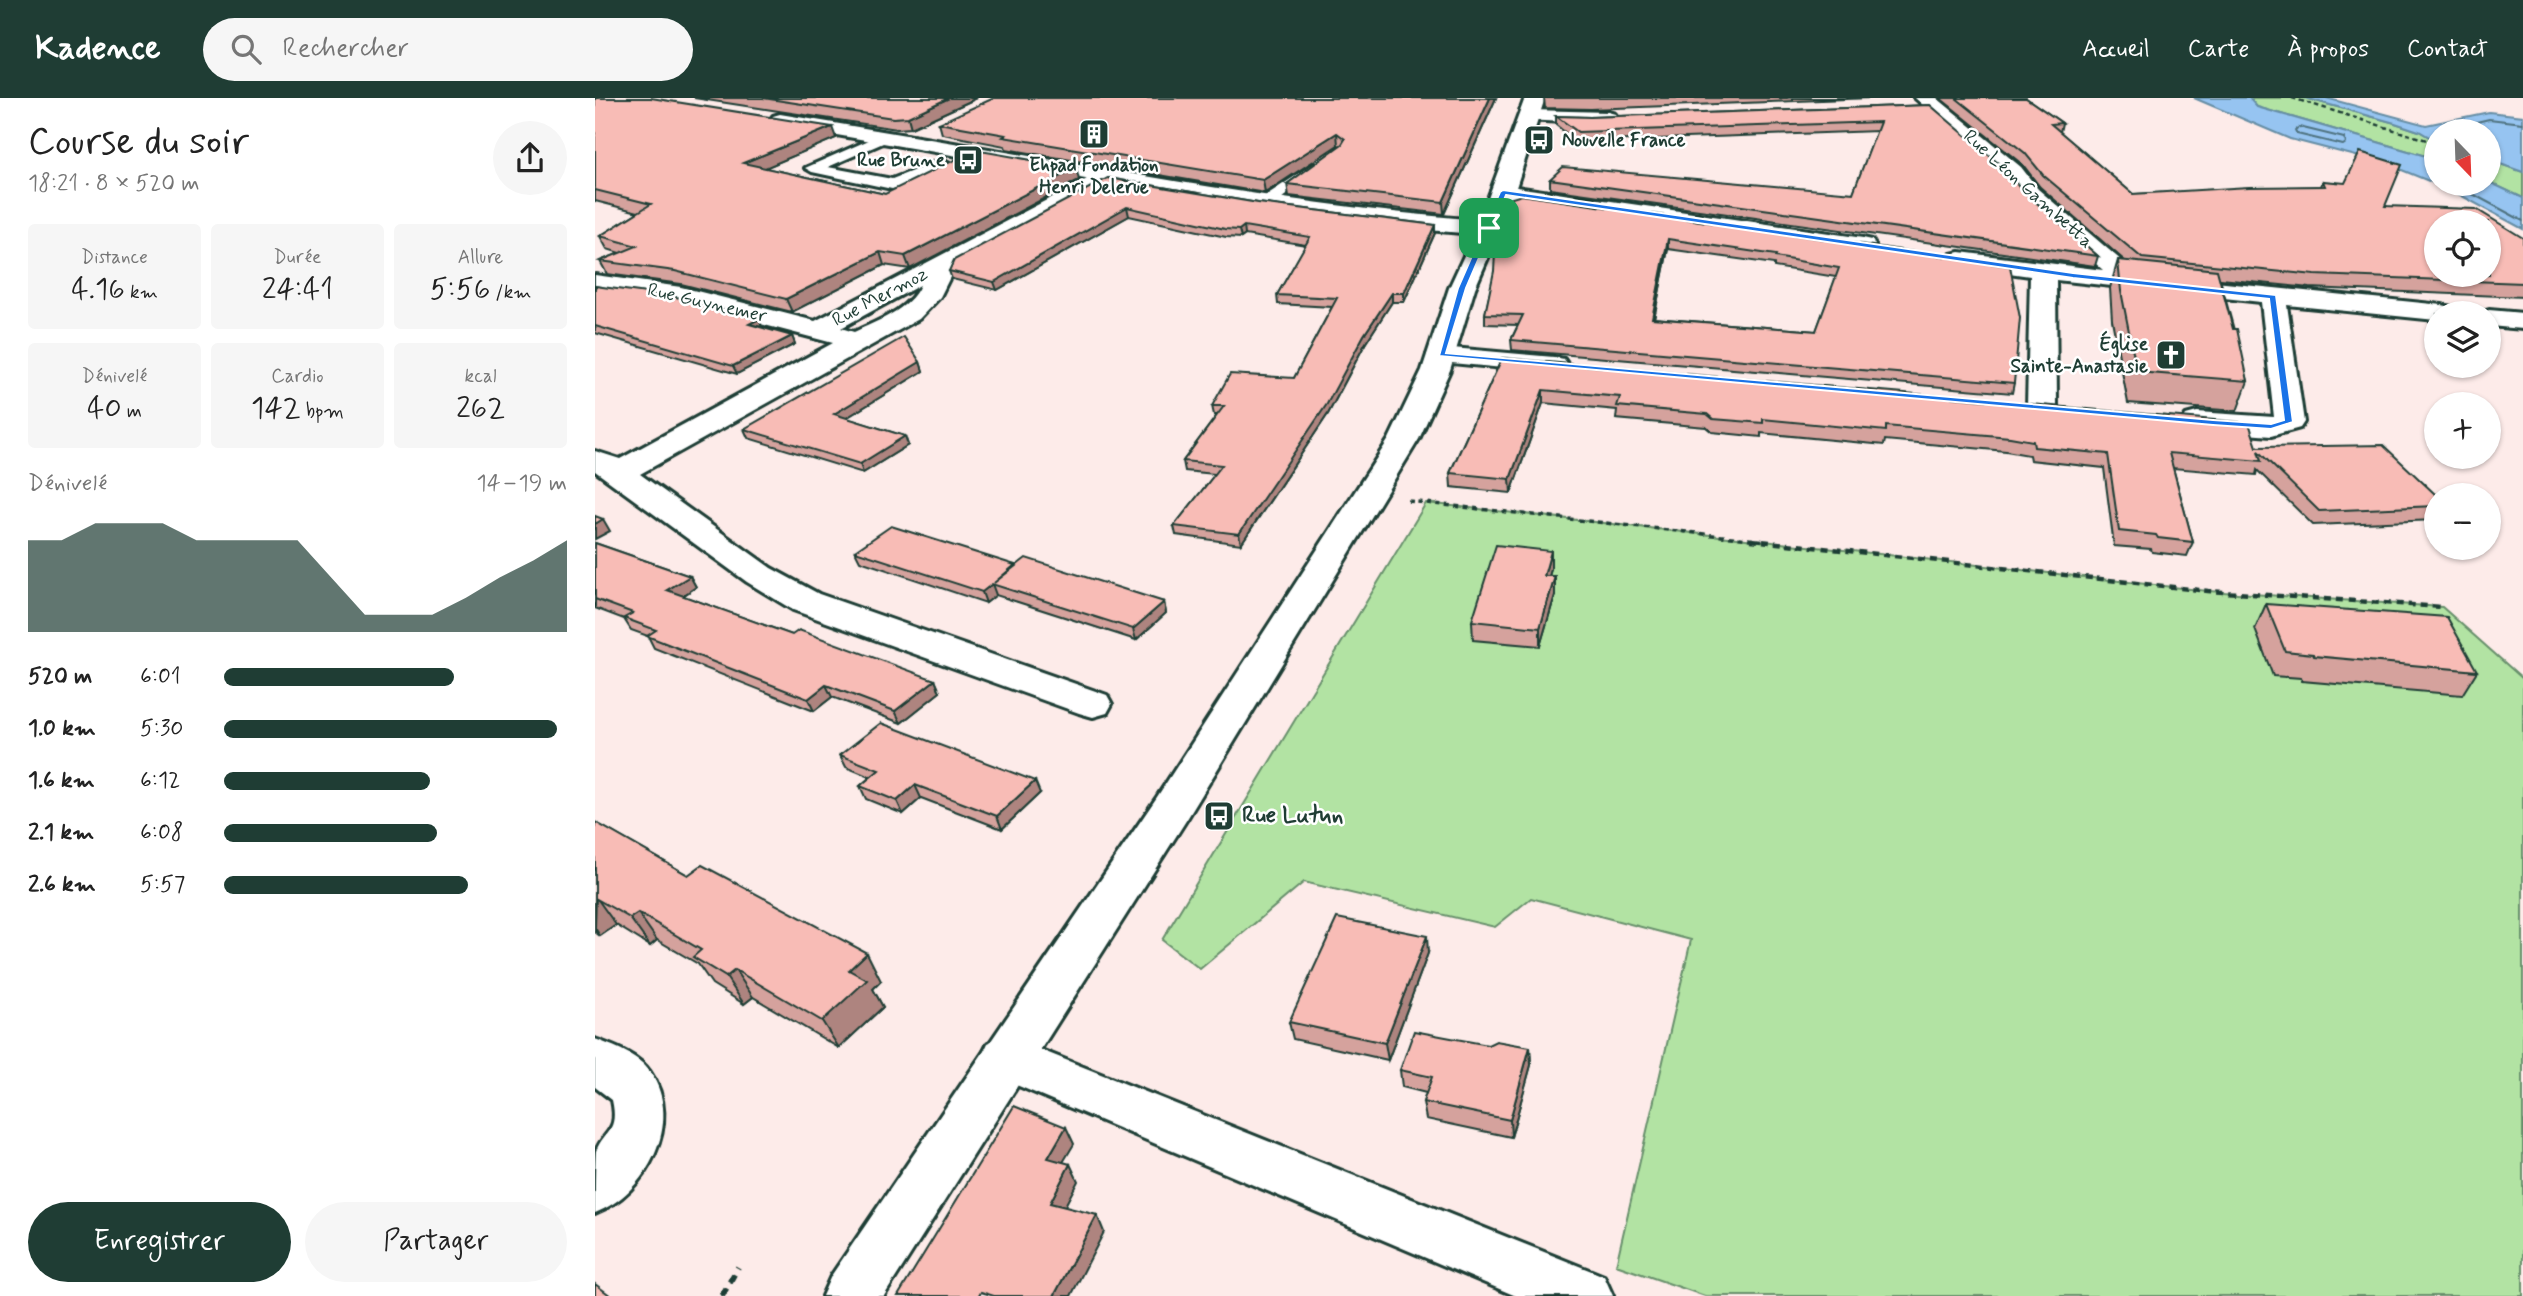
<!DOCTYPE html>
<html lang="fr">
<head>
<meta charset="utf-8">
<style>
	body { margin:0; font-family:Mynerve,sans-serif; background:#f6f6f6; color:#222; height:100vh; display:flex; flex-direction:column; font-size:26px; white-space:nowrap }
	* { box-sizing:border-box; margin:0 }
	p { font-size:23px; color:#767676 }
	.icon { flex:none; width:38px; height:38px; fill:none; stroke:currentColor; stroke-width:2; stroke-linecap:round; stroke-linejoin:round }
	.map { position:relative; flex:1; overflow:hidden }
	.drawer { display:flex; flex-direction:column; background:#fff; width:595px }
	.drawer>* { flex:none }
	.needle { width:46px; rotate:157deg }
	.buttons { position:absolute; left:1829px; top:21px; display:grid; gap:14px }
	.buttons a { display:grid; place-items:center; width:77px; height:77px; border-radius:50%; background:#fff; box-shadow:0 2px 5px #0004; font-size:35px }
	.pin { position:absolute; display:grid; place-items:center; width:60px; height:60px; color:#fff; margin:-30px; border-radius:14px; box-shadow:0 4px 10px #0006 }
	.round { display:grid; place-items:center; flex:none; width:74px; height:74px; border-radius:37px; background:#f6f6f6 }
	.headline { display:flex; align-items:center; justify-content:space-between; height:119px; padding:0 28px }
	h1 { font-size:38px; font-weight:600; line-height:52px }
	.metrics { display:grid; grid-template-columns:repeat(3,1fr); gap:10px; height:119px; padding:7px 28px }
	.metrics div { display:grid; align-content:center; border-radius:7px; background:#f6f6f6; text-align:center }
	.metrics b { font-size:30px; font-weight:600 }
	.metrics small { font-size:19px; font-weight:400 }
	.metrics p { font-size:19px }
	.chart { height:196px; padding:14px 28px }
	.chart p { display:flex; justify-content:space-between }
	.chart svg { width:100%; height:126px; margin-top:7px; fill:#1f3d34; opacity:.7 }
	.primary-button { display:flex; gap:14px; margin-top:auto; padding:14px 28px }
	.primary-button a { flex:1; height:80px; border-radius:42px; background:#1f3d34; color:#fff; font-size:28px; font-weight:600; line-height:80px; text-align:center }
	.primary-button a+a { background:#f6f6f6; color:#222 }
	ul { padding:0 28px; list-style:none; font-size:23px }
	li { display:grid; grid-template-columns:112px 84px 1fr; align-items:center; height:52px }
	li i { height:18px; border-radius:9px; background:#1f3d34 }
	header { display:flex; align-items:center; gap:42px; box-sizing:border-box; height:98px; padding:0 35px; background:#1f3d34; color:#fff }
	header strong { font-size:33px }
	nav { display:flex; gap:38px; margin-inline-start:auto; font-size:24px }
	.search { width:490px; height:63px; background:#f6f6f6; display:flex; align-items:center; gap:18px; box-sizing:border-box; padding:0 24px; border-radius:38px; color:#767676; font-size:26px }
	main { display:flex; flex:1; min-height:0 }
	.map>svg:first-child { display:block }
</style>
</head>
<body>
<header>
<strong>Kadence</strong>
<div class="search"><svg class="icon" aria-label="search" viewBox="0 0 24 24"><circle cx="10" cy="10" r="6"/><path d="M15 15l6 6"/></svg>Rechercher</div>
<nav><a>Accueil</a><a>Carte</a><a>À propos</a><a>Contact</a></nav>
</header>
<main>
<section class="drawer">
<div class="headline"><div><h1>Course du soir</h1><p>18:21 · 8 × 520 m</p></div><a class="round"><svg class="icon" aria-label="share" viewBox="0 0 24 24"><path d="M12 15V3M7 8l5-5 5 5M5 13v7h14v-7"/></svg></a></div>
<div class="metrics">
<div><p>Distance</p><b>4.16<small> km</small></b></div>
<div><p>Durée</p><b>24:41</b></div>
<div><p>Allure</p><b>5:56<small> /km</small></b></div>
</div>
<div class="metrics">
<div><p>Dénivelé</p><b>40<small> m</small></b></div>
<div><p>Cardio</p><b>142<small> bpm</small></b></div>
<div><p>kcal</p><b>262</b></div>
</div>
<div class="chart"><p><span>Dénivelé</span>14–19 m</p>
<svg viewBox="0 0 160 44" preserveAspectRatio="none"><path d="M0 44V12L10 12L20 6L30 6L40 6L50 12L60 12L70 12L80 12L90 25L100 38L110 38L120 38L130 32L140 25L150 19L160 12V44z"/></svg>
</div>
<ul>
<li><b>520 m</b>6:01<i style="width:67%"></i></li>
<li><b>1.0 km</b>5:30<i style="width:97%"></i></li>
<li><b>1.6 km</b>6:12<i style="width:60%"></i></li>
<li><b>2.1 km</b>6:08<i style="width:62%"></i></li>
<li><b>2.6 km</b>5:57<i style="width:71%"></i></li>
</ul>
<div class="primary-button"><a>Enregistrer</a><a>Partager</a></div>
</section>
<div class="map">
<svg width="1928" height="1198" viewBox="0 0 1928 1198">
	<rect width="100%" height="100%" fill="#fdebe9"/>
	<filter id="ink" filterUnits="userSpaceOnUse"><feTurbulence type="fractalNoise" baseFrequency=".0143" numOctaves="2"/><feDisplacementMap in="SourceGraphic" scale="14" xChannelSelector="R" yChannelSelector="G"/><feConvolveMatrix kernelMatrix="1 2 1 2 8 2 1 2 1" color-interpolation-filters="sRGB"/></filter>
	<g filter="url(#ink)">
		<!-- green -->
		<g fill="#b2e3a3" stroke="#68906c" stroke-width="2">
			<polygon points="1654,0 1710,0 1800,25 1824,33 1841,43 1841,61 1662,9"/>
			<polygon points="1894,62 1928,74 1928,100 1894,84"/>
			<polygon points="831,405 1613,493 1847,509 1928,581 1928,1198 1110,1198 1021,1167 1096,842 936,800 900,829 709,784 605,871 567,842"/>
		</g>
		<!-- water -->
		<g fill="#96c4f1" stroke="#668ea5" stroke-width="2">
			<polygon points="1599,0 1654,0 1662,9 1841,61 1841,86 1894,84 1928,100 1928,131 1856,92 1792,66 1695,41"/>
			<polygon points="1710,0 1731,0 1831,27 1894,14 1928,18 1928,74 1894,62 1894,33 1841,33 1841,43 1824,33 1800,25"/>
		</g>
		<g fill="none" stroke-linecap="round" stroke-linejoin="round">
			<!-- shore -->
			<g stroke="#4f7380" stroke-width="2">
				<polygon points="1704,29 1749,40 1751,45 1748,47 1702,36 1700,32"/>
				<polyline points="1844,33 1894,21 1928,25"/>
				<polyline points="1859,86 1928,123"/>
			</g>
			<!-- service casing -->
			<g stroke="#1f3d34" stroke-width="6">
				<g id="service">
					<polygon points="290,35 297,39 295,42 233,69 297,81 343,63 348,62 355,66 316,86 297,91 217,74 210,70"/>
					<polygon points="720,65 727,69 725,72 679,106 667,106 665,103 667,100"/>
				</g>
			</g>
			<!-- minor casing -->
			<g stroke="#1f3d34" stroke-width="6">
				<g id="minor">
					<polygon points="1320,0 1342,0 1426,69 1443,91 1542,176 1847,207 1856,209 1860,215 1841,215 1841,222 1692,207 1709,324 1705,330 1676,338 1602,332 1591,329 1587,323 1591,317 1602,314 1679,319 1666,204 1461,182 1462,309 1457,315 1447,318 1437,315 1432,309 1435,178 1365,168 1356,166 1353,161 1356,156 1365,154 1508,172 1427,101 1410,79"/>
					<polygon points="935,12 1013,14 1020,16 1023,20 1020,24 1013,26 928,22 925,18 928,14"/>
					<path d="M513,70L521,72L524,77L521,82L360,169L345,199L324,221L45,376L176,470L224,496L512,597L517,606L512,615L498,619L484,615L198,512L152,484L0,373V353L25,361L238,245L85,205L0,193V177L86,189L220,223ZM325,187C314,212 282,223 259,234L246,230Z"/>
					<polygon points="908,87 1268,140 1277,142 1280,147 1277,152 1268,154 900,99 897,94 900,89"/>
					<polygon points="1894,212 1928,215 1928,231 1894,228 1894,215 1884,215"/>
					<polygon points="846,249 959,259 969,261 973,267 969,273 959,275 836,263 832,257 836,251"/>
					<polygon points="411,938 1009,1178 1018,1198 921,1198 393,975 386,960 393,945"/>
					<path d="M0,941C18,948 44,957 55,974C90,1024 51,1096 0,1115C0,1101 0,1065 1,1053C10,1031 24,1034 17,1002L0,989Z"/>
				</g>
			</g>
			<!-- tertiary casing -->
			<g stroke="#1f3d34" stroke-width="6">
				<polygon id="tertiary" points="185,16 311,37 318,39 322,43 318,47 311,49 178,26 175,22 178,18"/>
			</g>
			<!-- secondary casing -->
			<g stroke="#1f3d34" stroke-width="6">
				<path id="secondary" d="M930,0H950L914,111L880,190L855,272L824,341L592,721L289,1198H227L236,1178L562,699L794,341L827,272L854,190L879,136C688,122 499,81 311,49L304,47L300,43L304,39L311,37C501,68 693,108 885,122Z"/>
			</g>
			<!-- path-far3 -->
			<polyline stroke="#1f3d34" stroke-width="2.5" stroke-dasharray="4.5 3.5" stroke-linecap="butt" points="1697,0 1841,45"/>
			<!-- path-far2 -->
			<polyline stroke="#1f3d34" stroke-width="3.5" stroke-dasharray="5 4.5" stroke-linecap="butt" points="813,403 1172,443"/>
			<!-- path-far1 -->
			<polyline stroke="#1f3d34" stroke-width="4.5" stroke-dasharray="7 5" stroke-linecap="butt" points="1156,442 1613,493 1847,509"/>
			<!-- path -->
			<polyline stroke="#1f3d34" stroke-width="6" stroke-dasharray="9 7" stroke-linecap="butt" points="127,1198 143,1169"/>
			<!-- service -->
			<use href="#service" fill="#fff" fill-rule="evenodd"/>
			<!-- minor -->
			<use href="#minor" fill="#fff" fill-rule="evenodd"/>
			<!-- tertiary -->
			<use href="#tertiary" fill="#fff" fill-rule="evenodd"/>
			<!-- secondary -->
			<use href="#secondary" fill="#fff" fill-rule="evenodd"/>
		</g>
		<!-- wall -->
		<g fill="#d5a29d" stroke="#1f3d34" stroke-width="2" fill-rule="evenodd">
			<polygon points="0,0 241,40 170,70 290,96 484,82 315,171 289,167 197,214 86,186 12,176 5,163 25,155 12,151 5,138 43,114 0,103"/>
			<polygon points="99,0 382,0 316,30 302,31"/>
			<polygon points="901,0 849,116 694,98 692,86 745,48 743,47 670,95 411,51 410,48 347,36 344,25"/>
			<polygon points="949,0 1277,0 995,11 950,10"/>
			<polygon points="1345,0 1431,0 1467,25 1465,34 1538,96 1726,88 1728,83 1790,108 1928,140 1928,199 1715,190 1625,181 1653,283 1642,313 1533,305 1517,222 1515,190 1523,162 1530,163 1445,89 1428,67"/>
			<polygon points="1335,7 1428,93 1503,158 1500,168 955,91 955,81 1258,95 1282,33 982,44 961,27 961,18 995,19"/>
			<polygon points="513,80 663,105 840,127 840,135 809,204 797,204 770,246 733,316 646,446 581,437 579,428 620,376 590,373 588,363 622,317 619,317 617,308 699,280 737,209 683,206 682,197 711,147 650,137 646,140 631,139 534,118 402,192 357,181 354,173"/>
			<path d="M917,100L1415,168L1419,285L1417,295L917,252L916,242L923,227L890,226V216ZM1073,151L1179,166V169L1241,179L1221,233L1059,220Z"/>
			<polygon points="0,188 164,221 167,229 197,238 200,246 142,276 0,235"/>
			<polygon points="907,260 1662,349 1841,397 1841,422 1718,427 1662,372 1661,377 1578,370 1598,444 1592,458 1557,454 1556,451 1519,448 1509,370 1435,362 1434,357 1411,353 1290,342 1289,347 1166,335 1166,339 1117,334 1111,329 1021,321 1022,312 948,305 916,395 856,389 855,375"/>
			<polygon points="325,264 328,273 251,320 310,338 313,347 268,375 153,340 149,331"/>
			<polygon points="0,445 95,478 101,489 88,498 197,537 340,582 345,594 306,625 237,599 219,613 59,550 53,538 36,532 29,521 0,510"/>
			<polygon points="260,453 420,467 569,504 571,515 541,542 401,497 391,505 265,463"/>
			<polygon points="956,453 956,471 954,478 960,478 960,497 945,548 878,542 877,523"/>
			<polygon points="1671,506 1882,573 1867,597 1707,583 1706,580 1678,578 1660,531"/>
			<polygon points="245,657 445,695 407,731 326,700 308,716 271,701 265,688 275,679 251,669"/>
			<polygon points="0,724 93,777 286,883 278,891 288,909 244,950 158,899 149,906 117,886 103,866 62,842 55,848 21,827 5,838 0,834"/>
			<polygon points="833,855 793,962 698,941 694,924"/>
			<polygon points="893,947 935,949 936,967 916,1039 831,1021 828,1004 831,995 807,989 805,972"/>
		</g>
		<!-- shaded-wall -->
		<g fill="#ae847f" stroke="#1f3d34" stroke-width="2">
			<polygon points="354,0 382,0 316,30 313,19"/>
			<polygon points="895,0 901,0 849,116 848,104"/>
			<polygon points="237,29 241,40 153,77 148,65"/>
			<polygon points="742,35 743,47 670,95 668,82"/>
			<polygon points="481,70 484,82 315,171 310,158"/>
			<polygon points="532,109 534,118 402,192 399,184"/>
			<polygon points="840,127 840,135 809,204 809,195"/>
			<polygon points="649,128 650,137 646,140 644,132"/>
			<polygon points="1073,141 1073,151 1057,230 1057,220"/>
			<polygon points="285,154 289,167 197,214 191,201"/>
			<polygon points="797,195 797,204 770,246 733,316 646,446 644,436 769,237"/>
			<polygon points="164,221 167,229 154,226"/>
			<polygon points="197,238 200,246 142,276 138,268"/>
			<polygon points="325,264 328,273 243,325 239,316"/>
			<polygon points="948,292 948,305 916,395 915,381"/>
			<polygon points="310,338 313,347 268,375 265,366"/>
			<polygon points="8,421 15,433 0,441 0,426"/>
			<polygon points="956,453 956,471 949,496 949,478"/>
			<polygon points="95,478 101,489 78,504 72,492"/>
			<polygon points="960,478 960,497 945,548 945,530"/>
			<polygon points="397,486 401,497 391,505 387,494"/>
			<polygon points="569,504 571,515 541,542 538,531"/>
			<polygon points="340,582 345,594 306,625 300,613"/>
			<polygon points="231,587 237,599 219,613 213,601"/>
			<polygon points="440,683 445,695 407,731 402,718"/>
			<polygon points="320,687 326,700 308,716 302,703"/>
			<polygon points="1,799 21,827 5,838 0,830"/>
			<polygon points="43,815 62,842 55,848 35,820"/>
			<polygon points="832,838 833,855 793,962 790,945"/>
			<polygon points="272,855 286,883 278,891 288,909 244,950 227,923 254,872"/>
			<polygon points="140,872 158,899 149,906 131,879"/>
			<polygon points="935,949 936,967 916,1039 915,1022"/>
			<polygon points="471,1029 479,1046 461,1076 453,1060"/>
			<polygon points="475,1066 483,1083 463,1121 455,1105"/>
			<polygon points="502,1117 509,1134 476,1198 459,1198"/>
		</g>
		<!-- building -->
		<g fill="#f8bcb6" stroke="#1f3d34" stroke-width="2" fill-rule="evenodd">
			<polygon points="0,0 56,0 237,29 148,65 290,96 380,52 481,70 310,158 285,154 191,201 80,173 5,163 42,148 5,138 56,106 0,92"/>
			<polygon points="168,0 354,0 313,19 298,20"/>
			<polygon points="399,0 895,0 848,104 692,86 747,46 750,41 742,35 668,82 408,39 411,37 344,25"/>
			<path d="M1361,0H1431L1467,25L1456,26L1538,96L1654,89L1730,88L1728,83L1750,85L1765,54L1807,67L1790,108L1881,111L1928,140V185L1720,177L1547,160L1448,77L1430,55ZM1841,124H1894V177H1841Z"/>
			<polygon points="1335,7 1410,71 1428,93 1503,158 955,81 968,69 1258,95 1285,24 983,34 961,18 995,19"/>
			<polygon points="513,80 663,105 840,127 809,195 797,195 769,237 732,306 644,436 579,428 627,367 588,363 629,308 617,308 635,276 699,280 742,200 682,197 715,139 649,128 644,132 630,131 532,109 399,184 354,173 359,162"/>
			<path d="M927,97L1415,168L1425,220L1419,285L916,242L928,217L890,216L899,173L901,137L917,100ZM1073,141L1181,157L1180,159L1244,170L1221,233L1057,220Z"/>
			<polygon points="1523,162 1622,172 1638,231 1642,231 1653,283 1542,274 1526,193"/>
			<polygon points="0,188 81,199 164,221 154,226 197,238 138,268 0,228"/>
			<polygon points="309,239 325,264 239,316 310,338 265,366 149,331"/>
			<polygon points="907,260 1654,325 1662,349 1788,347 1841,397 1841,408 1724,413 1663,353 1666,363 1574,355 1598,444 1563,440 1561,437 1524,433 1513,356 1439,349 1438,343 1415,339 1291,328 1291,333 1168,321 1168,325 1118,321 1112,316 1022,308 1025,299 948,292 915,381 855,375"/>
			<polygon points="0,418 8,421 0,426"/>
			<polygon points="296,428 420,467 399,485 431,460 569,504 538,531 397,486 387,494 260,453"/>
			<polygon points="0,445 95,478 72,492 197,537 204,532 340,582 300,613 231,587 213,601 52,538 61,532 29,520 38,515 0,501"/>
			<polygon points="901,447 956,453 949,478 960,478 945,530 877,523"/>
			<polygon points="1671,506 1852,519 1882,573 1719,558 1718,556 1690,553"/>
			<polygon points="286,625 440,683 402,718 320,687 302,703 265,688 284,672 245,657"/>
			<polygon points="0,724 93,777 107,767 272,855 254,872 272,882 227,923 140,872 131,879 98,859 106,852 43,815 35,820 0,800"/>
			<polygon points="742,820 832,838 790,945 694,924"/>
			<polygon points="819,933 893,947 901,943 935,949 915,1022 828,1004 837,979 805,972"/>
			<polygon points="419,1008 471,1029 453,1060 475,1066 455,1105 502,1117 459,1198 399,1198 386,1194 384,1198 303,1198"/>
			<polygon points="0,1186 16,1198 0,1198"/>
		</g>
	</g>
	<!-- route -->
	<path fill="#1a73e8" stroke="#fff" stroke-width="2" fill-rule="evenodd" d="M908,92L1478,175L1681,197L1698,324L1676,331L1618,327L844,258L863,190L905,94ZM911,97L1478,180L1674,201L1689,322L1676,326L1618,322L851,255L871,190Z"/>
	<!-- icons -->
	<defs>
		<g id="building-square" transform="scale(1.575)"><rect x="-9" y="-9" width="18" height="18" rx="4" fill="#1f3d34" stroke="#fff"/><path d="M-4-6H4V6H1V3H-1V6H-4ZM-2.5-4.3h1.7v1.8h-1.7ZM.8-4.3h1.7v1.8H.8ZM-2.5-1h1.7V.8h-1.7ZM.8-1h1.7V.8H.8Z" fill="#fff"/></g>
		<g id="bus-square" transform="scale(1.575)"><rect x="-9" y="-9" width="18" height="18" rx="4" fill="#1f3d34" stroke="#fff"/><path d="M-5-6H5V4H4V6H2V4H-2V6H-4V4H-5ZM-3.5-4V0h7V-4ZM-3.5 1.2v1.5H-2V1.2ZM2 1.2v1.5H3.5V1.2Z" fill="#fff"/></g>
		<g id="church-square" transform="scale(1.575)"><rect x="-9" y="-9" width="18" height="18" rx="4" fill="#1f3d34" stroke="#fff"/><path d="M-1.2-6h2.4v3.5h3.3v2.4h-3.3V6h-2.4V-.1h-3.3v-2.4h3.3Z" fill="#fff"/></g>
	</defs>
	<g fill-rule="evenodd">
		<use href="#building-square" x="499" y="36"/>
		<use href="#bus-square" x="944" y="42"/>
		<use href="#bus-square" x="373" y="62"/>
		<use href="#church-square" x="1576" y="257"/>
		<use href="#bus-square" x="624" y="718"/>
	</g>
	<g text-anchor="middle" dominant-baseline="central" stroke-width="5" stroke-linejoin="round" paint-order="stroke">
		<!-- far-poi labels -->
		<g font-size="19" font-weight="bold" fill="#1f3d34" stroke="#fff" text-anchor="end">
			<text x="967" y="42" text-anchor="start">Nouvelle France</text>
			<text x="350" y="62">Rue Brune</text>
			<text x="499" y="67" text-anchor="middle">Ehpad Fondation<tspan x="499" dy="22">Henri Delerue</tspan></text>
			<text x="1553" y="246">Église<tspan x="1553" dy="22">Sainte-Anastasie</tspan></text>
		</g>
		<!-- far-street labels -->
		<g font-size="19" fill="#1f3d34" stroke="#fff">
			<text transform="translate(1433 91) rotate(42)">Rue Léon Gambetta</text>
			<text transform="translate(285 199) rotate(-28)">Rue Mermoz</text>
			<text transform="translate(112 205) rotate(13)">Rue Guynemer</text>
		</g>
		<!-- poi labels -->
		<g font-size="23" font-weight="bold" fill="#1f3d34" stroke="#fff" text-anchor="start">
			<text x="647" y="718">Rue Lutun</text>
		</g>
	</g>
</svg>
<div class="buttons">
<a><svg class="needle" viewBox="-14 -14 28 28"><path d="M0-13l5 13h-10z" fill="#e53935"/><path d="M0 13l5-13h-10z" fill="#767676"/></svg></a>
<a><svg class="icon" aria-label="locate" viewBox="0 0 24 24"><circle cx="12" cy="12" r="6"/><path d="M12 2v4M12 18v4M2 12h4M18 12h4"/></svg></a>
<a><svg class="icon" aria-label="layers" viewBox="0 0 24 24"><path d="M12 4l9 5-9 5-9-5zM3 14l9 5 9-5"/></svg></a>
<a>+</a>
<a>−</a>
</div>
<div class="pin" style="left:894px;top:130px;background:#1e9e55"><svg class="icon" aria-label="arrive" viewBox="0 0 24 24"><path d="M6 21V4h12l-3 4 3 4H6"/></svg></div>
</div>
</main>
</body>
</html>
